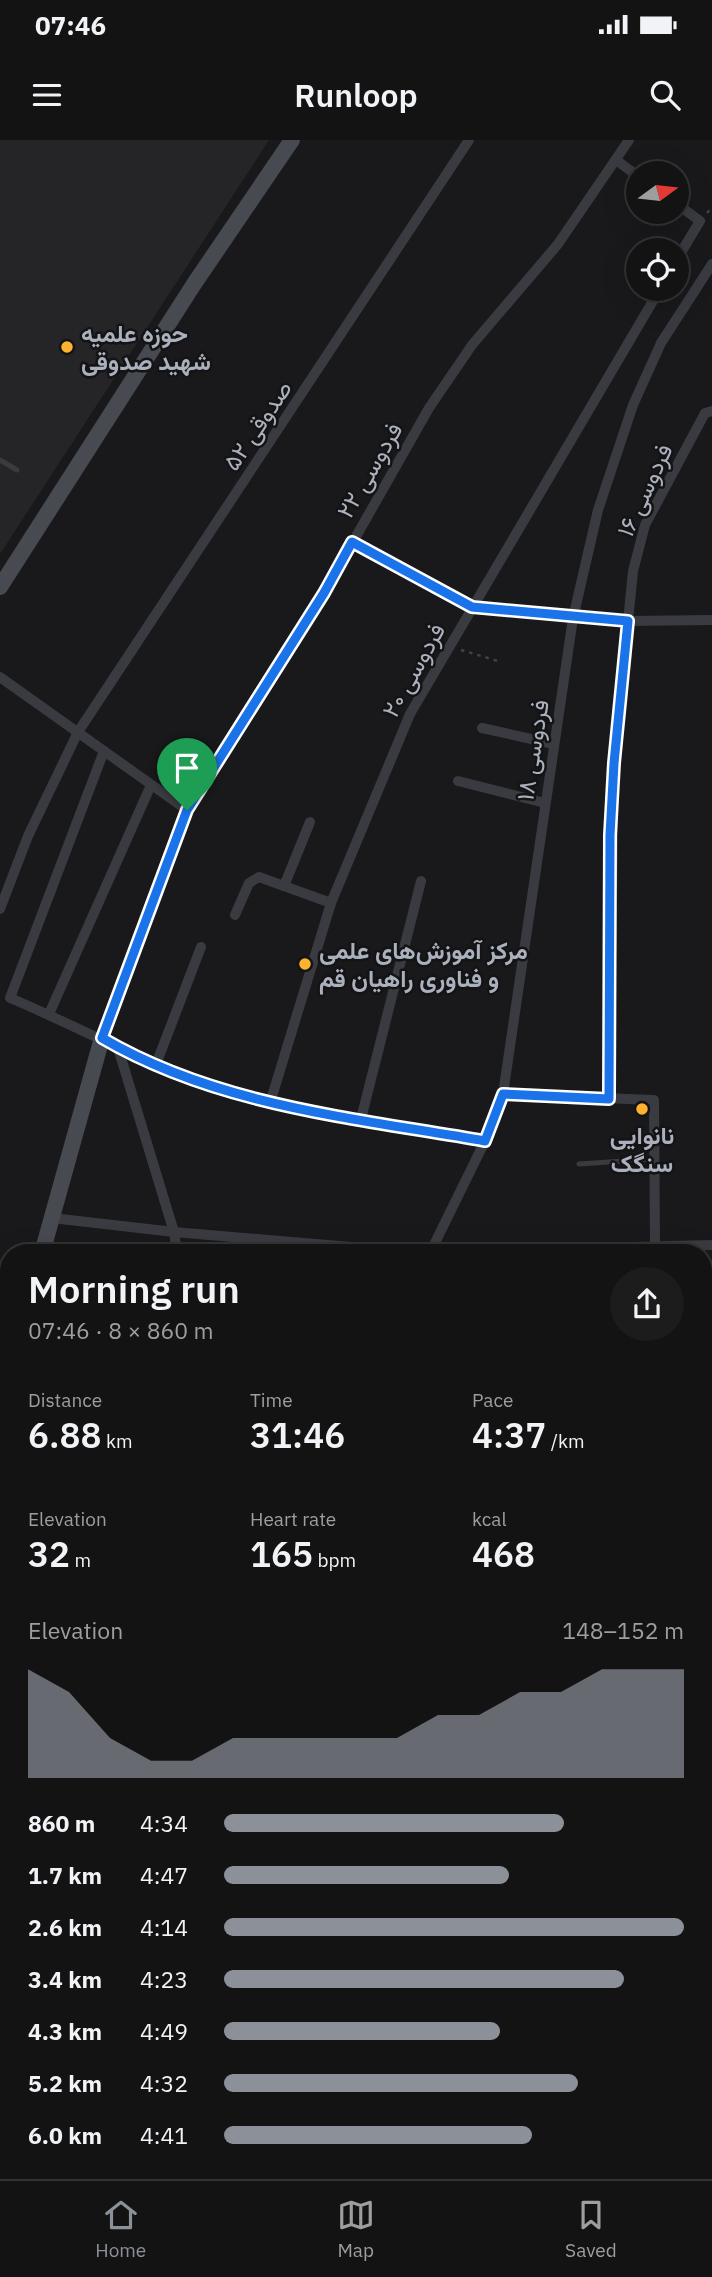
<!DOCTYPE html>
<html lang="en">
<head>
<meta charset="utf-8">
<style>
	body { margin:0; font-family:"IBM Plex Sans",Vazirmatn,sans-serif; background:#1c1c1d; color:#f1f3f6; height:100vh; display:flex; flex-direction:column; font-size:26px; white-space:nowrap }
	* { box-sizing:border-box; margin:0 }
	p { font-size:23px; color:#9d9ea0 }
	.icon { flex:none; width:38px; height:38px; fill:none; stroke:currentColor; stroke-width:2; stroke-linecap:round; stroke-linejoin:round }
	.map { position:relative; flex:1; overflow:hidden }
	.details { position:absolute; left:0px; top:1104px; width:712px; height:936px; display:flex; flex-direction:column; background:#131314; border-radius:28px 28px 0 0; box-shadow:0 7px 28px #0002,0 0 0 2px #323234 }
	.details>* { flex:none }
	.needle { width:46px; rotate:75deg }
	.buttons { position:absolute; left:626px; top:21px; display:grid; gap:14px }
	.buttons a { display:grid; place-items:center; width:63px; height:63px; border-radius:50%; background:#131314; box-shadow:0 7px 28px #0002,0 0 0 2px #323234; font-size:35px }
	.pin { position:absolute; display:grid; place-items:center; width:60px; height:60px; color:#fff; margin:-72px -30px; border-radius:50% 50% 50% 0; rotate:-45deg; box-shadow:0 0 7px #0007 }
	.pin .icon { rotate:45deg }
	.round { display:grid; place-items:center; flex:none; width:74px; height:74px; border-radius:37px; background:#1c1c1d }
	.overview { display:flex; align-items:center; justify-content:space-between; height:119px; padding:0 28px }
	h1 { font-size:38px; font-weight:600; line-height:52px }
	.figures { display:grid; grid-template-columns:repeat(3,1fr); gap:10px; height:119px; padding:7px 28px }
	.figures div { display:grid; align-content:center }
	.figures b { font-size:35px; font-weight:600 }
	.figures small { font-size:19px; font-weight:400 }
	.figures p { font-size:19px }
	.chart { height:196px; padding:14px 28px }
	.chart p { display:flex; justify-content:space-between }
	.chart svg { width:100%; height:126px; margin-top:7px; fill:#8c9099; opacity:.7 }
	ul { padding:0 28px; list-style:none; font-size:23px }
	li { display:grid; grid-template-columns:112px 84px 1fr; align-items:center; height:52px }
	li i { height:18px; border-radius:9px; background:#8c9099 }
	.status { display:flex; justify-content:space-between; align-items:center; height:49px; padding:0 35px; background:#131314; direction:ltr }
	.status svg { height:19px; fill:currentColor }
	header { display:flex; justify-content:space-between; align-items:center; height:91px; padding:0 28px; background:#131314; font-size:32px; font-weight:600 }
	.tab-bar { display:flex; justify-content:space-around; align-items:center; height:98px; border-top:2px solid #323234; background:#131314; font-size:19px; color:#9d9ea0 }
	.tab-bar a { display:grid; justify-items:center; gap:4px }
	.tab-bar .current { color:#8c9099 }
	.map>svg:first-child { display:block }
</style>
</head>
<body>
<div class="status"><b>07:46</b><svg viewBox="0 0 49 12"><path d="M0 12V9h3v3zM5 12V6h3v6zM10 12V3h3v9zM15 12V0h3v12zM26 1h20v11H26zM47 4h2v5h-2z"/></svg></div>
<header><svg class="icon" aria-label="menu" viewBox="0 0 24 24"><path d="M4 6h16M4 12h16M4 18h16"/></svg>Runloop<svg class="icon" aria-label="search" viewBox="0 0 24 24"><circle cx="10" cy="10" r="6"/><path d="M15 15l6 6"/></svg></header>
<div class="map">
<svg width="712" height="2039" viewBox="0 0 712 2039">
	<rect width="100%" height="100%" fill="#19191b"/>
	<!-- built -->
	<polygon fill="#252528" points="0,0 269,0 0,414"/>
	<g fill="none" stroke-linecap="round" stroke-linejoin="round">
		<!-- path -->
		<g stroke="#3f4248" stroke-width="2.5" stroke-dasharray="3.5 5" stroke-linecap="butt">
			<polyline points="707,73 712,67"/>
			<polyline points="461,510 498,521"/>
		</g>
		<!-- lane -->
		<g stroke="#393b41" stroke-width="5">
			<polyline points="0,320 17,330"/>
			<polyline points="579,1024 654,1019"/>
			<polyline points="563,2032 563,2039"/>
		</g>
		<!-- street -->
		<g stroke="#393b41" stroke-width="10">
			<polyline points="616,20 639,37"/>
			<polyline points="677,64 700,81 677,119"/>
			<polyline points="352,402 472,467 628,481 712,480"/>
			<polyline points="0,537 187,670"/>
			<polyline points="482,588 554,604"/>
			<path d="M104,611L10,858C80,887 146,925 219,949C304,977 397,985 485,1001"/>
			<polyline points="458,641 545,663"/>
			<polyline points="284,746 310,682"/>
			<polyline points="0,769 28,696 78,592 469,0"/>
			<polyline points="235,775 249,743 259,737 331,763"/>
			<polyline points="49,874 151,645"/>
			<polyline points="102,898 187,670 324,453 429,268 472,205 558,104 629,0"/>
			<polyline points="118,908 174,1092 177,1113"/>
			<polyline points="155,927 201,807"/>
			<polyline points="503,954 654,960 655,1107"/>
			<polyline points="609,959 614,623 633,431 645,385 705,273 712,271"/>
			<polyline points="270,963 331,763 410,574 660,149"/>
			<polyline points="361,979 421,741"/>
			<polyline points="52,1078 174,1092 422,1113"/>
			<polyline points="430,1113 485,1001 503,954 573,478 598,370 633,265 661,203 712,124"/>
			<polyline points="601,1113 635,1107 712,1105"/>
			<polyline points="0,1300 9,1301"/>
			<polyline points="0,1404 9,1405"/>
			<polyline points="0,1521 9,1526"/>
			<polyline points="704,1612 712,1612"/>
			<polyline points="0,1676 9,1677"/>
			<polyline points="704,1788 709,2039"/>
			<polyline points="412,2032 484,2039"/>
			<polyline points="492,2032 492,2039"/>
			<polyline points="152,2039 153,2032"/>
		</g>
		<!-- secondary -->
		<g stroke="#474a51" stroke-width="16">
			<polyline points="0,447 194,144 292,0"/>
			<polyline points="42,1113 102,898"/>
			<polyline points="0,1263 9,1233"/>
		</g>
	</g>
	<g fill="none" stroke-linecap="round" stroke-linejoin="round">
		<!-- route casing -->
		<g stroke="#fff" stroke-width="14">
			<path id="route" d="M352,402L472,467L628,481L614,623L610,695L609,959L503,954L485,1001C355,978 218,966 102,898L187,670L324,453Z"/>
		</g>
		<!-- route -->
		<use href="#route" stroke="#1a73e8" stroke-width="9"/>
	</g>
	<!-- markers -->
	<g fill="#ffb22d" stroke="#141416" stroke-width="2.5">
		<circle cx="67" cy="207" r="7"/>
		<circle cx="305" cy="824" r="7"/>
		<circle cx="642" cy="969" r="7"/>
	</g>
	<g text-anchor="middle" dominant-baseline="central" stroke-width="5" stroke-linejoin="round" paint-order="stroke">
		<!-- poi labels -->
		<g font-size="24" font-weight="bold" fill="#aab0bc" stroke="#141416" text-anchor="start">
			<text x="81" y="193">حوزه علمیه<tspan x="81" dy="28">شهید صدوقی</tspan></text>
			<text x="319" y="810">مرکز آموزش‌های علمی<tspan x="319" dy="28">و فناوری راهیان قم</tspan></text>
			<text x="642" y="995" text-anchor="middle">نانوایی<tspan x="642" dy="28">سنگک</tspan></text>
		</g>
		<!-- street labels -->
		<g font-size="24" fill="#aab0bc" stroke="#141416">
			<text transform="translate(257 285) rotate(-56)">صدوقی ۵۲</text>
			<text transform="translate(369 330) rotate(-60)">فردوسی ۲۲</text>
			<text transform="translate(644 350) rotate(-65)">فردوسی ۱۶</text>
			<text transform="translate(413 530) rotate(-61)">فردوسی ۲۰</text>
			<text transform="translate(532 610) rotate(-81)">فردوسی ۱۸</text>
		</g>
	</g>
</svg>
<div class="buttons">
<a><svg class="needle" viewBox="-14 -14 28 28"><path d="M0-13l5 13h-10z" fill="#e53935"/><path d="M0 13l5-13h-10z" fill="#9d9ea0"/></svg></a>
<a><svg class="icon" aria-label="locate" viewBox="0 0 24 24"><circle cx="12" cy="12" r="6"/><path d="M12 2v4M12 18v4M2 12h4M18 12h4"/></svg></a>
</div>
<div class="pin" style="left:187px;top:670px;background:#1e9e55"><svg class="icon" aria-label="arrive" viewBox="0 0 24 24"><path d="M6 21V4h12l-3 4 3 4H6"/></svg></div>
<section class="details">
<div class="overview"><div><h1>Morning run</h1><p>07:46 · 8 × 860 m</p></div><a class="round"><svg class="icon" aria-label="share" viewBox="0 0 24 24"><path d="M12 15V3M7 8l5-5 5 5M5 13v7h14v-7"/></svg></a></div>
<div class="figures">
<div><p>Distance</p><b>6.88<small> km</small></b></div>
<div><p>Time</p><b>31:46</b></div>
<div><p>Pace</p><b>4:37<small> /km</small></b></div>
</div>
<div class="figures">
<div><p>Elevation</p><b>32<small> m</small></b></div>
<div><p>Heart rate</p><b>165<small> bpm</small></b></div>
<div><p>kcal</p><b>468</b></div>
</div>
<div class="chart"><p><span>Elevation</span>148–152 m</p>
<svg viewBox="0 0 160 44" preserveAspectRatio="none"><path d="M0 44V6L10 14L20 30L30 38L40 38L50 30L60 30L70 30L80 30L90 30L100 22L110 22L120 14L130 14L140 6L150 6L160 6V44z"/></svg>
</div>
<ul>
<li><b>860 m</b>4:34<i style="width:74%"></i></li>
<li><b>1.7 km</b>4:47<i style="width:62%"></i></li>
<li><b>2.6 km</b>4:14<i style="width:100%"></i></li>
<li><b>3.4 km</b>4:23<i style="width:87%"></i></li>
<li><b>4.3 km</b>4:49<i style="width:60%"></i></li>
<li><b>5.2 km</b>4:32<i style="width:77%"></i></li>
<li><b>6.0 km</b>4:41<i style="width:67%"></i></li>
</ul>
</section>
</div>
<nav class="tab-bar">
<a class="current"><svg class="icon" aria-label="home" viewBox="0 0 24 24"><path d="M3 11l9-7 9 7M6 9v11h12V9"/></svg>Home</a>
<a><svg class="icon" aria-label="map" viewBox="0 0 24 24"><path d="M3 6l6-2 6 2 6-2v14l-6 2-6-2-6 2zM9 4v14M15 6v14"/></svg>Map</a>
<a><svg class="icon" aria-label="saved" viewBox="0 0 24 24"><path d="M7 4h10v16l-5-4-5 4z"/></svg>Saved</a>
</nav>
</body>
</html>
